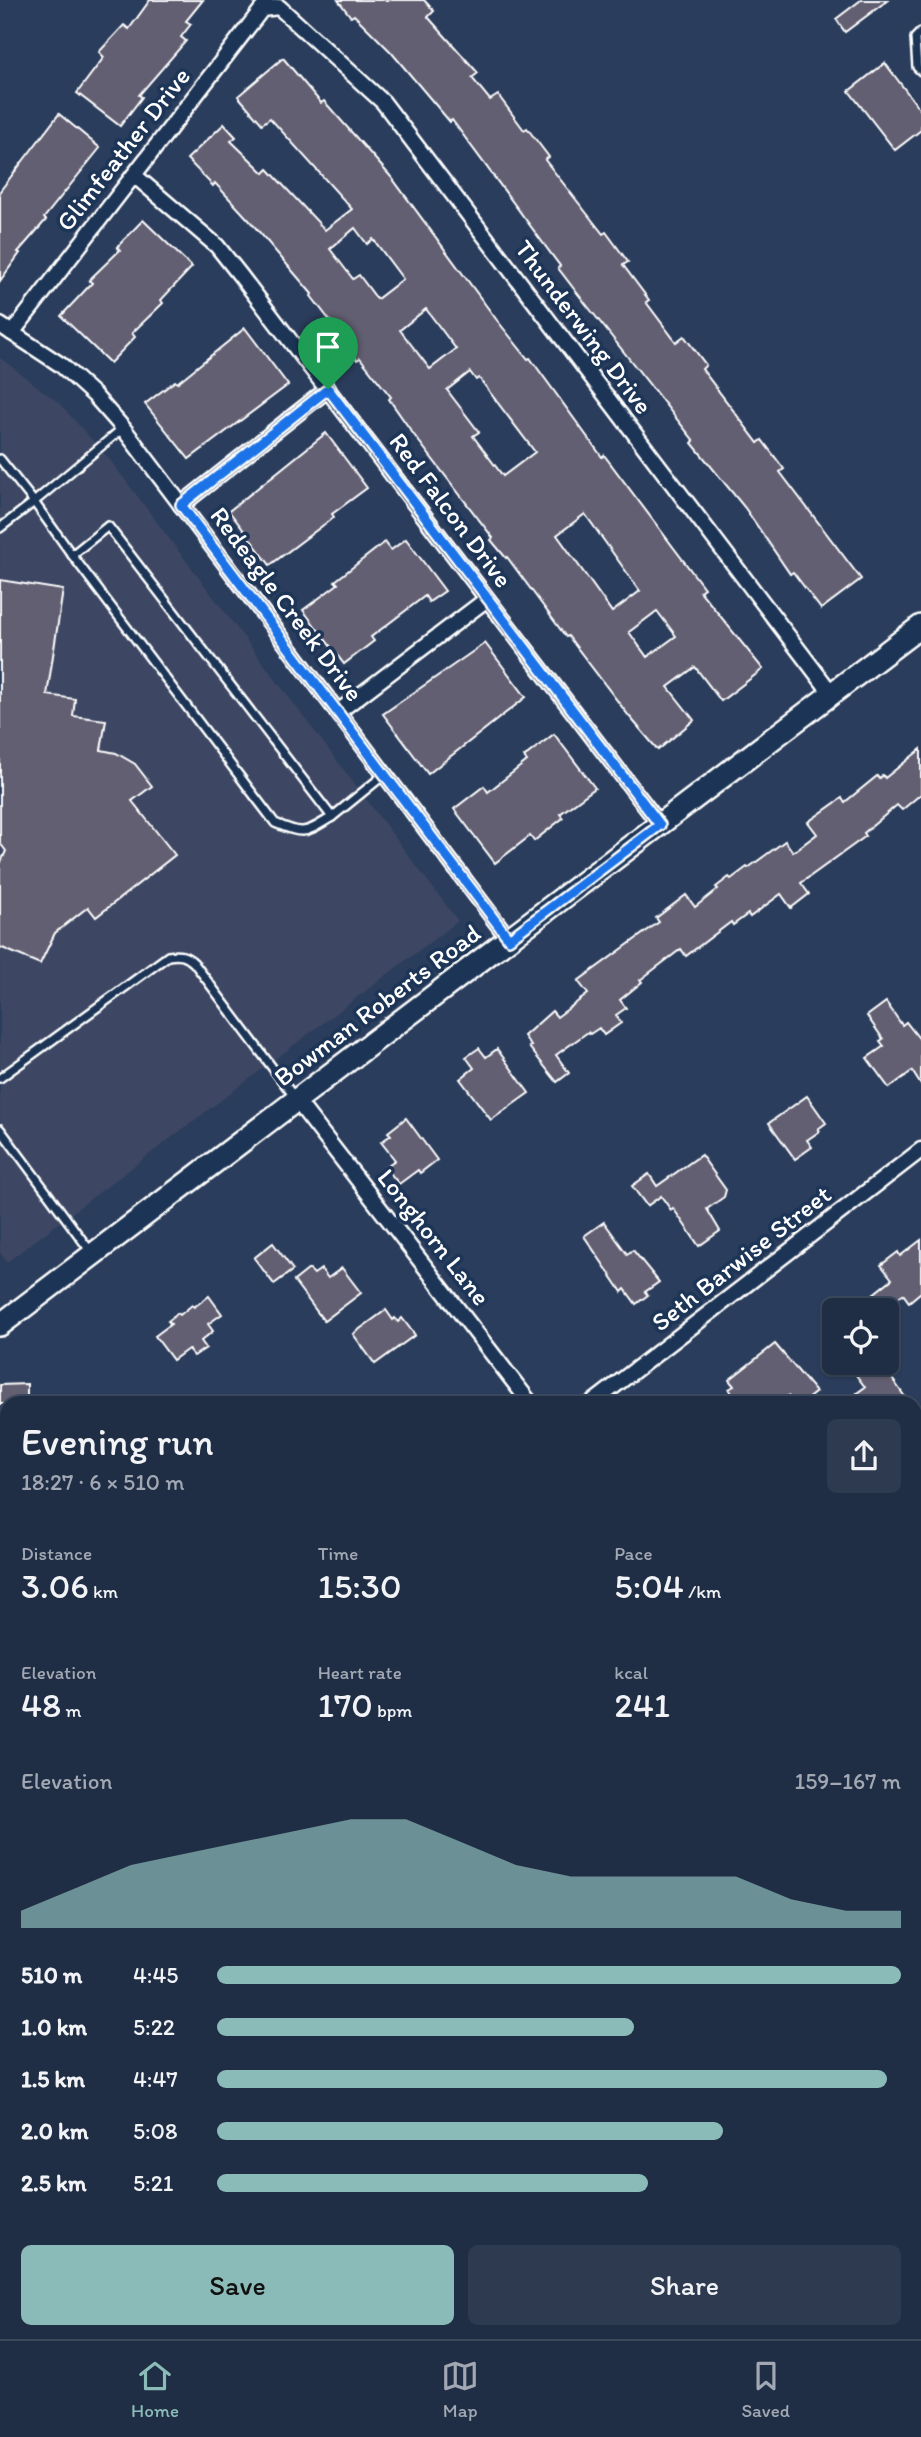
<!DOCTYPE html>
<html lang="en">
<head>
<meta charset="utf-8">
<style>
	body { margin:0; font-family:Itim,sans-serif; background:#2d3a50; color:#f1f3f6; height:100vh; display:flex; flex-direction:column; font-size:26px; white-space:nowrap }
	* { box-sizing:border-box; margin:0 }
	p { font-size:23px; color:#a2a8b3 }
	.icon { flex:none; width:38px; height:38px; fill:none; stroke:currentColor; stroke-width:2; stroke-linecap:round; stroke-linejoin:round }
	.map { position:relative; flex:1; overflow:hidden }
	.details { position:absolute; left:0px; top:1396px; width:922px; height:943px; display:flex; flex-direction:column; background:#202e45; border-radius:21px 21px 0 0; box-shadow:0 2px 5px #0004,0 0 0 2px #3d4a5e }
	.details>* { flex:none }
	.tools { position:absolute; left:822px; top:1298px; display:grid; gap:14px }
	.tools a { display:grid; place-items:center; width:77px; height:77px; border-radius:10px; background:#202e45; box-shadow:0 2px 5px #0004,0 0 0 2px #3d4a5e; font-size:35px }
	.pin { position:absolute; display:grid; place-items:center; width:60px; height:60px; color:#fff; margin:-72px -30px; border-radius:50% 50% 50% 0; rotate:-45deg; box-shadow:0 0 7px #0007 }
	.pin .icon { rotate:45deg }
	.round { display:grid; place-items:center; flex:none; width:74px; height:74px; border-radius:10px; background:#2d3a50 }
	.overview { display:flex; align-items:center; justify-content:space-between; height:119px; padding:0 21px }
	h1 { font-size:38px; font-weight:600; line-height:52px }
	.figures { display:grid; grid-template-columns:repeat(3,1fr); gap:10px; height:119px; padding:7px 21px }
	.figures div { display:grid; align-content:center }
	.figures b { font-size:35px; font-weight:600 }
	.figures small { font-size:19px; font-weight:400 }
	.figures p { font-size:19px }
	.chart { height:196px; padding:14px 21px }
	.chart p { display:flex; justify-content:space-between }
	.chart svg { width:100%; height:126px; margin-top:7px; fill:#8bbbb9; opacity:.7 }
	.primary-button { display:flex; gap:14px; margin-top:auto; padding:14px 21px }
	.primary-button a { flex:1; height:80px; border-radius:10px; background:#8bbbb9; color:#111; font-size:28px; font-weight:600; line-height:80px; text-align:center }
	.primary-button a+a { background:#2d3a50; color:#f1f3f6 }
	ul { padding:0 21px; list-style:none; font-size:23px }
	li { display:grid; grid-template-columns:112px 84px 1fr; align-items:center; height:52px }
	li i { height:18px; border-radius:9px; background:#8bbbb9 }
	.tab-bar { display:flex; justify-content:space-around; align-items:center; height:98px; border-top:2px solid #3d4a5e; background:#202e45; font-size:19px; color:#a2a8b3 }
	.tab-bar a { display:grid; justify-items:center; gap:4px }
	.tab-bar .selected { color:#8bbbb9 }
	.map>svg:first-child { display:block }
</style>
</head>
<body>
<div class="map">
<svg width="921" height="2339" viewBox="0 0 921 2339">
	<rect width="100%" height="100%" fill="#2b3d5c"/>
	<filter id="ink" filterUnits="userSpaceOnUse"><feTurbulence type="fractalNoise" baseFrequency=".0143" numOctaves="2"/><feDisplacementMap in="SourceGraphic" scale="14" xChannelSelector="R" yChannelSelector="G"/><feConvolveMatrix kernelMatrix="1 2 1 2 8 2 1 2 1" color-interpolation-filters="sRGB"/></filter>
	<g filter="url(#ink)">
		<!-- built -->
		<polygon fill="#3c4763" points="0,358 59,403 110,460 458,921 7,1262 0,1253"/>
		<!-- building -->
		<g fill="#635e72" stroke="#fff" stroke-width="2" fill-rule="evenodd">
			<polygon points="150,0 203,0 186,21 191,24 181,37 186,41 139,95 142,97 120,126 77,93 104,57 99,52 124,25 129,29"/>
			<polygon points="338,0 424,0 434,11 428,17 478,73 472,78 490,100 498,95 524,130 527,128 549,157 545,160 603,234 606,232 628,262 623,265 649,300 646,302 676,342 684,336 706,365 702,369 758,443 762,440 784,469 780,472 861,579 821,609 793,572 790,574 745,508 692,443 694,441 574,289 558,268 560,266 452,120 450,122 391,52 354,15 351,17"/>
			<polygon points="861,0 888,0 845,32 836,19"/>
			<path d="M283,58L321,103L324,101L392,178L496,319L528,359L530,358L602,457L604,455L704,588L700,591L763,669L721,701L695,667L668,687L694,720L658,750L629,716L568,636L566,637L507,557L506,558L491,540L493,538L414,435L389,399L391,397L360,358L357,360L335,331L337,330L311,296L312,294L249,220L215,183L213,186L187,159L224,124L236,137L231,141L264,173L268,169L325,230L352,209L270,118L262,124L238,96ZM355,228L367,244L373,239L403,279L377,299L359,275L353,279L330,249ZM426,309L456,349L430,369L400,330ZM470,372L476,380L479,378L535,452L503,476L473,436L479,432L447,390ZM585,514L640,591L612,612L557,535ZM657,611L676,636L647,657L629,632Z"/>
			<polygon points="885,63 921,111 921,130 895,150 849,91"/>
			<polygon points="59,114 100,148 44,218 46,220 18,252 20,253 0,281 0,191"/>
			<polygon points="143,220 192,267 161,300 163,303 132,333 135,337 110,363 61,316 92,283 89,280 120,250 117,247"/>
			<polygon points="245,328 288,385 189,459 145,404 175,381 177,383"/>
			<polygon points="326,433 367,488 332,514 334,517 270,565 229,511"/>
			<polygon points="406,539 445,591 429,602 425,596 371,637 374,641 344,664 303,610 338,584 335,581 385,542 391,550"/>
			<polygon points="0,580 63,590 47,695 75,699 73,716 106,720 101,750 116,753 135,764 152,786 132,801 175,855 96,917 88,907 55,933 40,964 0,947 0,864 6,851 0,843"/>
			<polygon points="485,643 526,697 428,774 383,714"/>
			<polygon points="554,734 595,788 560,814 563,818 534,841 530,836 495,863 454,809 484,786 488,792 527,761 524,757"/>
			<polygon points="921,749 921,794 902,810 897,805 864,833 866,836 801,883 809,894 791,908 781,894 750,917 748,914 733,925 731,922 686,956 681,949 640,980 642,982 620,1000 626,1008 616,1015 621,1023 604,1035 599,1028 590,1034 588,1032 556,1055 569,1073 557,1082 529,1047 531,1046 524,1036 552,1011 557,1017 588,994 578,981 659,922 656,918 686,895 695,907 718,889 716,887 729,877 731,879 747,867 748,868 785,841 793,852 817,834 808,822 842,798 845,802 877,776 879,779 883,775 885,778"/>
			<polygon points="886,1002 902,1025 906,1022 921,1041 921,1085 912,1071 889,1088 867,1058 884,1046 880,1041 883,1039 867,1016"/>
			<polygon points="479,1048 486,1057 497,1049 529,1093 491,1120 460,1079 474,1068 466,1057"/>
			<polygon points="807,1096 826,1123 818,1129 820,1131 807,1140 812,1147 795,1159 769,1123"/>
			<polygon points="406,1118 437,1160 420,1173 418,1170 399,1184 385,1167 395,1160 381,1142 391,1135 388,1132"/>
			<polygon points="701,1155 726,1190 724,1197 707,1209 720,1231 699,1246 673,1208 671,1210 661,1196 647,1206 632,1186 649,1174 657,1186"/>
			<polygon points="604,1222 627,1254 633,1250 659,1282 645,1292 648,1295 636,1304 625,1289 622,1292 584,1236"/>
			<polygon points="921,1240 921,1292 909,1302 903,1294 883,1309 872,1295 892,1279 881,1265 898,1252 900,1256"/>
			<polygon points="273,1243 293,1270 274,1284 254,1258"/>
			<polygon points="342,1268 361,1293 324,1321 294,1281 309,1269 314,1274 321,1269 328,1278"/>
			<polygon points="209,1296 222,1314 208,1324 213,1331 201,1341 206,1348 194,1356 188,1349 173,1360 155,1336 171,1324 168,1321 178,1313 180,1315 192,1305 194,1307"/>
			<polygon points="386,1310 393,1320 395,1318 398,1322 402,1318 415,1335 375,1364 353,1334"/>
			<polygon points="775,1344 816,1392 801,1404 794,1404 788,1396 778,1404 740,1404 729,1389 734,1386 729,1380"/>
			<polygon points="847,1363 881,1363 910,1404 865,1404 857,1393 865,1387"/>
			<polygon points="27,1384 27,1404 0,1404 0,1385"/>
		</g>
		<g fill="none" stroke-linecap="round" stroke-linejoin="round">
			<!-- lane casing -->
			<g stroke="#fff" stroke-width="12">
				<g id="lane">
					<polyline points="921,32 915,38 917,67 921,71"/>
					<polyline points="0,459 34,502 123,428"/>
					<polyline points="0,528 34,502 72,555 108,526 332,817 385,774"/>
					<path d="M72,555L275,823C305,836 305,833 332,817"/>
					<path d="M0,1078L168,956C179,954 186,955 194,963L295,1098"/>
					<polyline points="0,1129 91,1252"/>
				</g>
			</g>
			<!-- street casing -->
			<g stroke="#fff" stroke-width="19">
				<g id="street">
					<polyline points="134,175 217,246 240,275 660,825"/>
					<polyline points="0,325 61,365 94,395 123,428 509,939"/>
					<polyline points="12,333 262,9 279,7 383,102 832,694"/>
					<polyline points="181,505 328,389"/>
					<polyline points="338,712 487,599"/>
					<polyline points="297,1101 531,1404"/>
					<polyline points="591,1404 921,1150"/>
					<polyline points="0,1508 7,1503"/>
					<polyline points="915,1676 921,1671"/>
					<polyline points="0,1825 7,1819"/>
					<polyline points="915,1899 921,1906"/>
					<polyline points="0,2106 7,2115"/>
					<polyline points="176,2333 181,2339"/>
					<polyline points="464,2333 468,2339"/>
					<polyline points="14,2339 22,2333"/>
					<polyline points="282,2339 290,2333"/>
				</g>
			</g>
			<!-- secondary casing -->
			<g stroke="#fff" stroke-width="26">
				<polyline id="secondary" points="0,1325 921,626"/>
			</g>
			<!-- lane -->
			<use href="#lane" stroke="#1d3557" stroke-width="7"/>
			<!-- street -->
			<use href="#street" stroke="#1d3557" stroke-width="14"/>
			<!-- secondary -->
			<use href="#secondary" stroke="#1d3557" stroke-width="21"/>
		</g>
	</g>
	<g fill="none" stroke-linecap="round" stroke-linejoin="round" filter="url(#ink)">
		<!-- route casing -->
		<g stroke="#fff" stroke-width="14">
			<polygon id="route" points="328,389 660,825 509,939 181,505"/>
		</g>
		<!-- route -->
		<use href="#route" stroke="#1a73e8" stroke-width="9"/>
	</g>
	<g text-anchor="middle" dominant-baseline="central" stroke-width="7" stroke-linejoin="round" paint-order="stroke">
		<!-- street labels -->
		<g font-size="26" fill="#fff" stroke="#1d3557">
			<text transform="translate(123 149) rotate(-52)">Glimfeather Drive</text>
			<text transform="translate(584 327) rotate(53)">Thunderwing Drive</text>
			<text transform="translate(451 510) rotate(53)">Red Falcon Drive</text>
			<text transform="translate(287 604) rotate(53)">Redeagle Creek Drive</text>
			<text transform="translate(377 1005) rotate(-37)">Bowman Roberts Road</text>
			<text transform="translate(434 1237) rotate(52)">Longhorn Lane</text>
			<text transform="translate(741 1258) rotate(-38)">Seth Barwise Street</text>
		</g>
	</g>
</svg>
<div class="tools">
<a><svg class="icon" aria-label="locate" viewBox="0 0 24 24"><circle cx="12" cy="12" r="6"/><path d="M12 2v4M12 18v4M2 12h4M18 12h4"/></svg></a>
</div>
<div class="pin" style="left:328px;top:389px;background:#1e9e55"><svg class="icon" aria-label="arrive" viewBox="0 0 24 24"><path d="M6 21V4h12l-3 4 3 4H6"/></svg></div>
<section class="details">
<div class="overview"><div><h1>Evening run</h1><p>18:27 · 6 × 510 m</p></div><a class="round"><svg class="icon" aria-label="share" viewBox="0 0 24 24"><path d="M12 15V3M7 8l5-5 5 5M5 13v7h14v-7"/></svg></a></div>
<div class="figures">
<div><p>Distance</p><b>3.06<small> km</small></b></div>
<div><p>Time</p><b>15:30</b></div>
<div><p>Pace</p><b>5:04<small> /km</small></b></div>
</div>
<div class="figures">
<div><p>Elevation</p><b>48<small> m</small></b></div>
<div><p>Heart rate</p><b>170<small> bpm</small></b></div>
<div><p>kcal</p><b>241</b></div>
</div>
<div class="chart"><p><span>Elevation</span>159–167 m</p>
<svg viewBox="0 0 160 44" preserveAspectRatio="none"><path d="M0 44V38L10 30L20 22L30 18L40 14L50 10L60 6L70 6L80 14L90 22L100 26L110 26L120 26L130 26L140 34L150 38L160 38V44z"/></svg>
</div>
<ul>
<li><b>510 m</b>4:45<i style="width:100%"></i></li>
<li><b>1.0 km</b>5:22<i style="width:61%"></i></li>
<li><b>1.5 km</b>4:47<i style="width:98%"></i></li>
<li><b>2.0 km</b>5:08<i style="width:74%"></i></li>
<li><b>2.5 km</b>5:21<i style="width:63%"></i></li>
</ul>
<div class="primary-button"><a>Save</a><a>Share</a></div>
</section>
</div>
<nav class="tab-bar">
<a class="selected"><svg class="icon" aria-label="home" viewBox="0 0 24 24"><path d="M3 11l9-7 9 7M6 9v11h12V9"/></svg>Home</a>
<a><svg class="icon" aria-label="map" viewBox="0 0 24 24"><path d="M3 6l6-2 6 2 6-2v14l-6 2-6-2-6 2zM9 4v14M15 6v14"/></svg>Map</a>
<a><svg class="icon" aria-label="saved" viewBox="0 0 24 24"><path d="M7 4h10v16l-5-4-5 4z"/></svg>Saved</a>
</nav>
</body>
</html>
